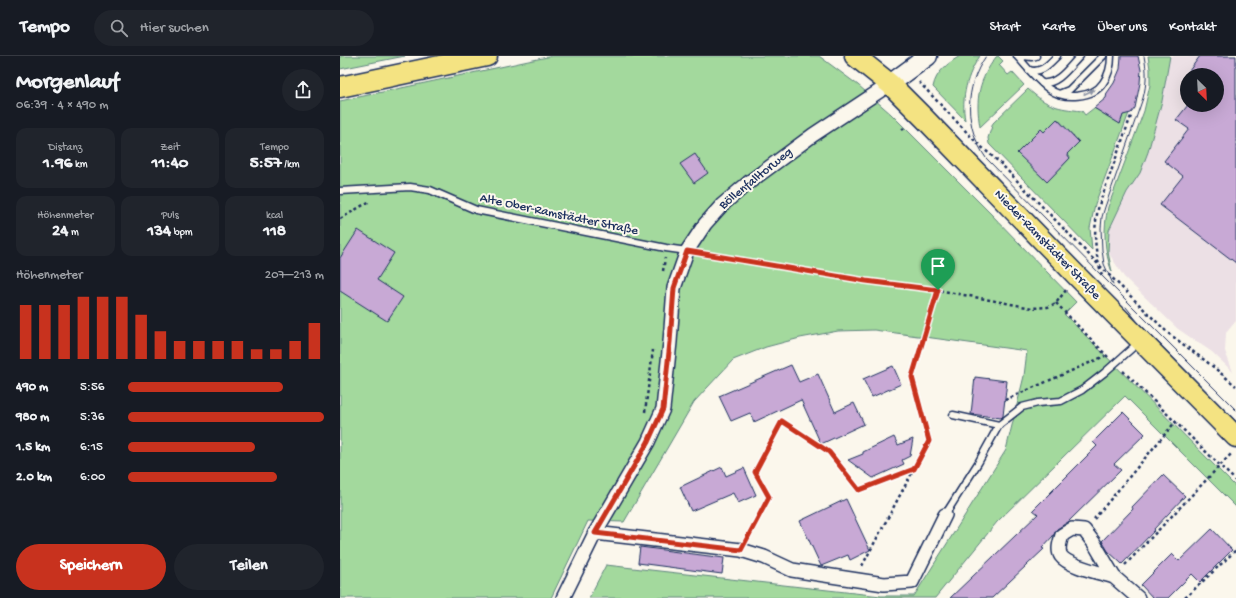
<!DOCTYPE html>
<html lang="de">
<head>
<meta charset="utf-8">
<style>
	body { margin:0; font-family:"Gochi Hand",sans-serif; background:#20242c; color:#f1f3f6; height:100vh; display:flex; flex-direction:column; font-size:15px; white-space:nowrap }
	* { box-sizing:border-box; margin:0 }
	p { font-size:13px; color:#9ea1a6 }
	.icon { flex:none; width:22px; height:22px; fill:none; stroke:currentColor; stroke-width:2; stroke-linecap:round; stroke-linejoin:round }
	.map { position:relative; flex:1; overflow:hidden }
	.sheet { display:flex; flex-direction:column; background:#171b24; width:340px }
	.sheet>* { flex:none }
	.needle { width:26px; rotate:156deg }
	.fabs { position:absolute; left:840px; top:12px; display:grid; gap:8px }
	.fabs a { display:grid; place-items:center; width:44px; height:44px; border-radius:50%; background:#171b24; box-shadow:0 4px 16px #0002; font-size:20px }
	.pin { position:absolute; display:grid; place-items:center; width:34px; height:34px; color:#fff; margin:-41px -17px; border-radius:50% 50% 50% 0; rotate:-45deg; box-shadow:0 0 4px #0007 }
	.pin .icon { rotate:45deg }
	.round { display:grid; place-items:center; flex:none; width:42px; height:42px; border-radius:21px; background:#20242c }
	.overview { display:flex; align-items:center; justify-content:space-between; height:68px; padding:0 16px }
	h1 { font-size:22px; font-weight:700; line-height:30px }
	.stats { display:grid; grid-template-columns:repeat(3,1fr); gap:6px; height:68px; padding:4px 16px }
	.stats div { display:grid; align-content:center; border-radius:10px; background:#20242c; text-align:center }
	.stats b { font-size:17px; font-weight:700 }
	.stats small { font-size:11px; font-weight:400 }
	.stats p { font-size:11px }
	.chart { height:112px; padding:8px 16px }
	.chart p { display:flex; justify-content:space-between }
	.chart svg { width:100%; height:72px; margin-top:4px; stroke:#c8321e; stroke-width:6 }
	.primary-button { display:flex; gap:8px; margin-top:auto; padding:8px 16px }
	.primary-button a { flex:1; height:46px; border-radius:24px; background:#c8321e; color:#fff; font-size:16px; font-weight:700; line-height:46px; text-align:center }
	.primary-button a+a { background:#20242c; color:#f1f3f6 }
	ul { padding:0 16px; list-style:none; font-size:13px }
	li { display:grid; grid-template-columns:64px 48px 1fr; align-items:center; height:30px }
	li i { height:10px; border-radius:5px; background:#c8321e }
	header { display:flex; align-items:center; gap:24px; box-sizing:border-box; height:56px; padding:0 20px; background:#171b24; border-bottom:1px solid #363941 }
	header strong { font-size:19px }
	nav { display:flex; gap:22px; margin-inline-start:auto; font-size:14px }
	.search { width:280px; height:36px; background:#20242c; display:flex; align-items:center; gap:10px; box-sizing:border-box; padding:0 14px; border-radius:22px; color:#9ea1a6; font-size:15px }
	main { display:flex; flex:1; min-height:0 }
	.map>svg:first-child { display:block }
</style>
</head>
<body>
<header>
<strong>Tempo</strong>
<div class="search"><svg class="icon" aria-label="search" viewBox="0 0 24 24"><circle cx="10" cy="10" r="6"/><path d="M15 15l6 6"/></svg>Hier suchen</div>
<nav><a>Start</a><a>Karte</a><a>Über uns</a><a>Kontakt</a></nav>
</header>
<main>
<section class="sheet">
<div class="overview"><div><h1>Morgenlauf</h1><p>06:39 · 4 × 490 m</p></div><a class="round"><svg class="icon" aria-label="share" viewBox="0 0 24 24"><path d="M12 15V3M7 8l5-5 5 5M5 13v7h14v-7"/></svg></a></div>
<div class="stats">
<div><p>Distanz</p><b>1.96<small> km</small></b></div>
<div><p>Zeit</p><b>11:40</b></div>
<div><p>Tempo</p><b>5:57<small> /km</small></b></div>
</div>
<div class="stats">
<div><p>Höhenmeter</p><b>24<small> m</small></b></div>
<div><p>Puls</p><b>134<small> bpm</small></b></div>
<div><p>kcal</p><b>118</b></div>
</div>
<div class="chart"><p><span>Höhenmeter</span>207–213 m</p>
<svg viewBox="0 0 160 44" preserveAspectRatio="none"><path d="M5 44V11M15 44V11M25 44V11M35 44V6M45 44V6M55 44V6M65 44V17M75 44V27M85 44V33M95 44V33M105 44V33M115 44V33M125 44V38M135 44V38M145 44V33M155 44V22"/></svg>
</div>
<ul>
<li><b>490 m</b>5:56<i style="width:79%"></i></li>
<li><b>980 m</b>5:36<i style="width:100%"></i></li>
<li><b>1.5 km</b>6:15<i style="width:65%"></i></li>
<li><b>2.0 km</b>6:00<i style="width:76%"></i></li>
</ul>
<div class="primary-button"><a>Speichern</a><a>Teilen</a></div>
</section>
<div class="map">
<svg width="896" height="542" viewBox="0 0 896 542">
	<rect width="100%" height="100%" fill="#fbf7ec"/>
	<filter id="ink" filterUnits="userSpaceOnUse"><feTurbulence type="fractalNoise" baseFrequency=".025" numOctaves="2"/><feDisplacementMap in="SourceGraphic" scale="8" xChannelSelector="R" yChannelSelector="G"/><feConvolveMatrix kernelMatrix="1 2 1 2 8 2 1 2 1" color-interpolation-filters="sRGB"/></filter>
	<g filter="url(#ink)">
		<!-- built -->
		<path fill="#ece0e5" fill-rule="evenodd" d="M830,0H896V265L886,277L885,295L893,316L872,296L838,273L784,221L768,196L769,174L787,136L800,117L808,96L822,45ZM847,19H877V49H847Z"/>
		<!-- green -->
		<g fill="#a3d99d" stroke="#5f847e" fill-rule="evenodd">
			<polygon points="0,0 65,0 0,13"/>
			<polygon points="212,0 479,0 518,29 551,58 651,158 736,246 724,258 896,431 896,451 785,340 657,466 595,542 249,542 266,509 541,540 574,540 666,394 684,320 687,295 534,274 498,275 460,282 426,291 393,304 354,346 284,466 248,465 211,542 0,542 0,45"/>
			<path d="M620,0H640C627,18 621,42 625,64L593,31C596,16 607,8 620,0Z"/>
			<path d="M658,0L663,5L659,9L668,19L672,16L684,29L640,71C635,42 639,24 656,1Z"/>
			<path d="M808,0H830L822,45L808,96L800,117L787,136L769,174L768,196L772,216C764,195 763,174 768,151L804,55L810,29V13Z"/>
			<path d="M688,33C708,51 717,52 742,55L745,59L754,52L780,68L784,56L789,57L755,148L750,172L752,194L649,88L648,82L653,67ZM718,63L739,86L727,98L730,102L707,126L678,97L701,73L704,76Z"/>
		</g>
		<!-- building -->
		<g fill="#c8a9d5" stroke="#1b2f5e">
			<polygon points="781,0 798,0 801,14 800,27 795,52 791,57 783,59 780,68 754,52 766,42 767,37 774,27 780,13"/>
			<polygon points="860,0 896,0 896,207 820,149 843,120 824,105 849,73 836,64 848,49 877,49 877,19 846,19"/>
			<polygon points="717,63 739,86 727,98 730,102 707,126 677,97 701,73 704,76"/>
			<polygon points="355,98 368,117 354,127 340,108"/>
			<polygon points="18,174 54,197 37,224 63,241 47,265 0,235 0,202"/>
			<polygon points="451,309 459,326 478,318 495,356 514,347 524,368 481,388 461,344 414,366 410,357 391,365 379,340"/>
			<polygon points="553,310 561,328 532,341 523,323"/>
			<polygon points="635,321 667,325 663,360 661,362 631,358"/>
			<polygon points="783,356 805,378 774,408 781,414 728,466 717,473 713,480 702,492 704,493 652,542 610,542 698,458 693,454 757,390 753,386"/>
			<polygon points="554,381 558,389 573,383 570,400 562,404 564,408 533,422 508,404 523,398 523,396"/>
			<polygon points="382,411 386,420 404,412 416,439 398,447 393,437 351,455 340,431"/>
			<polygon points="823,419 845,440 814,473 815,474 782,508 768,495 762,485 793,453 792,451"/>
			<polygon points="506,443 530,494 510,504 508,499 481,510 460,465"/>
			<polygon points="872,473 892,494 860,526 852,518 828,542 813,542 801,529 832,498 839,505"/>
			<polygon points="300,491 384,502 382,518 298,507"/>
		</g>
		<g fill="none" stroke-linecap="round" stroke-linejoin="round">
			<!-- lane casing -->
			<g stroke="#1b2f5e" stroke-width="9">
				<g id="lane">
					<path d="M677,0C687,11 697,25 709,33C724,44 753,42 763,27C769,19 771,9 771,0"/>
					<polyline points="683,0 692,1 696,0"/>
					<path d="M689,14C701,18 709,8 717,0"/>
					<path d="M702,27C718,29 730,10 740,0"/>
					<polyline points="719,38 729,34 763,0"/>
					<polyline points="0,135 70,131 90,134 136,154 326,192 347,195"/>
					<polyline points="613,359 659,369"/>
					<polyline points="605,459 638,407 659,369 682,351 698,347 721,345 742,334 764,317 798,287"/>
				</g>
			</g>
			<!-- street casing -->
			<g stroke="#1b2f5e" stroke-width="16">
				<g id="street">
					<polyline points="255,477 401,494 424,501 452,514 544,528 572,526 605,459"/>
					<path d="M774,521C761,517 728,510 721,500C717,494 720,486 722,479L732,473L744,474L754,487L774,521L798,542"/>
					<polyline points="223,542 255,477 308,386 323,353 330,286 334,232 347,195 365,168 382,149 408,127 473,79 550,28"/>
				</g>
			</g>
			<!-- secondary casing -->
			<g stroke="#1b2f5e" stroke-width="21">
				<polyline id="secondary" points="550,28 588,0"/>
			</g>
			<!-- primary casing -->
			<g stroke="#1b2f5e" stroke-width="23">
				<g id="primary">
					<polyline points="515,0 550,28 584,62 736,219 896,381"/>
					<polyline points="0,31 147,0"/>
				</g>
			</g>
			<!-- path -->
			<g stroke="#1b2f5e" stroke-width="2.5" stroke-dasharray="3 3" stroke-linecap="butt">
				<polyline points="579,26 637,87 660,107 758,208 828,277 871,309 896,330"/>
				<polyline points="562,74 564,72"/>
				<polyline points="0,163 30,145"/>
				<polyline points="363,197 526,225 598,234 692,252 708,251 716,247 726,234"/>
				<polyline points="323,215 325,202"/>
				<path d="M762,219C754,195 753,173 759,149L791,60"/>
				<polyline points="716,247 768,301"/>
				<polyline points="783,315 896,425"/>
				<polyline points="665,344 765,300"/>
				<polyline points="305,356 313,294"/>
				<polyline points="754,463 836,365"/>
				<polyline points="408,481 429,441 415,416 442,365 489,396 519,434 574,413"/>
				<polyline points="785,509 892,397"/>
				<polyline points="522,510 589,385 572,321 598,234"/>
				<polyline points="845,542 896,494"/>
			</g>
			<!-- lane -->
			<use href="#lane" stroke="#fbf7ec" stroke-width="6"/>
			<!-- street -->
			<use href="#street" stroke="#fbf7ec" stroke-width="13"/>
			<!-- secondary -->
			<use href="#secondary" stroke="#fbf7ec" stroke-width="18"/>
			<!-- primary -->
			<use href="#primary" stroke="#f4e382" stroke-width="20"/>
			<!-- tram -->
			<g stroke="#1b2f5e" stroke-width="1">
				<path d="M646,0C624,32 624,70 646,102L765,223L896,354"/>
				<path d="M773,228L764,208L762,194L761,172L762,161L765,151L803,42C807,27 807,15 804,0"/>
				<polyline points="786,251 797,265 896,365"/>
			</g>
		</g>
		<!-- one-way arrows -->
		<defs><path id="oneway-solid" d="M-6-.8H1V-3.2L6.5 0L1 3.2V.8H-6Z"/></defs>
		<use fill="#8b93a5" href="#oneway-solid" transform="translate(749 36) rotate(-25)"/>
	</g>
	<g fill="none" stroke-linecap="round" stroke-linejoin="round" filter="url(#ink)">
		<!-- route casing -->
		<g stroke="#fff" stroke-width="8">
			<polygon id="route" points="347,195 526,225 598,234 572,321 589,385 574,413 519,434 489,396 442,365 415,416 429,441 401,494 255,477 308,386 323,353 330,286 334,232"/>
		</g>
		<!-- route -->
		<use href="#route" stroke="#c8321e" stroke-width="5"/>
	</g>
	<g text-anchor="middle" dominant-baseline="central" stroke-width="4" stroke-linejoin="round" paint-order="stroke">
		<!-- street labels -->
		<g font-size="13" fill="#1b2f5e" stroke="#fbf7ec">
			<text transform="translate(416 123) rotate(-39)">Böllenfalltorweg</text>
			<text transform="translate(219 159) rotate(12)">Alte Ober-Ramstädter Straße</text>
			<text transform="translate(707 189) rotate(46)">Nieder-Ramstädter Straße</text>
		</g>
	</g>
</svg>
<div class="fabs">
<a><svg class="needle" viewBox="-14 -14 28 28"><path d="M0-13l5 13h-10z" fill="#e53935"/><path d="M0 13l5-13h-10z" fill="#9ea1a6"/></svg></a>
</div>
<div class="pin" style="left:598px;top:234px;background:#1e9e55"><svg class="icon" aria-label="arrive" viewBox="0 0 24 24"><path d="M6 21V4h12l-3 4 3 4H6"/></svg></div>
</div>
</main>
</body>
</html>
